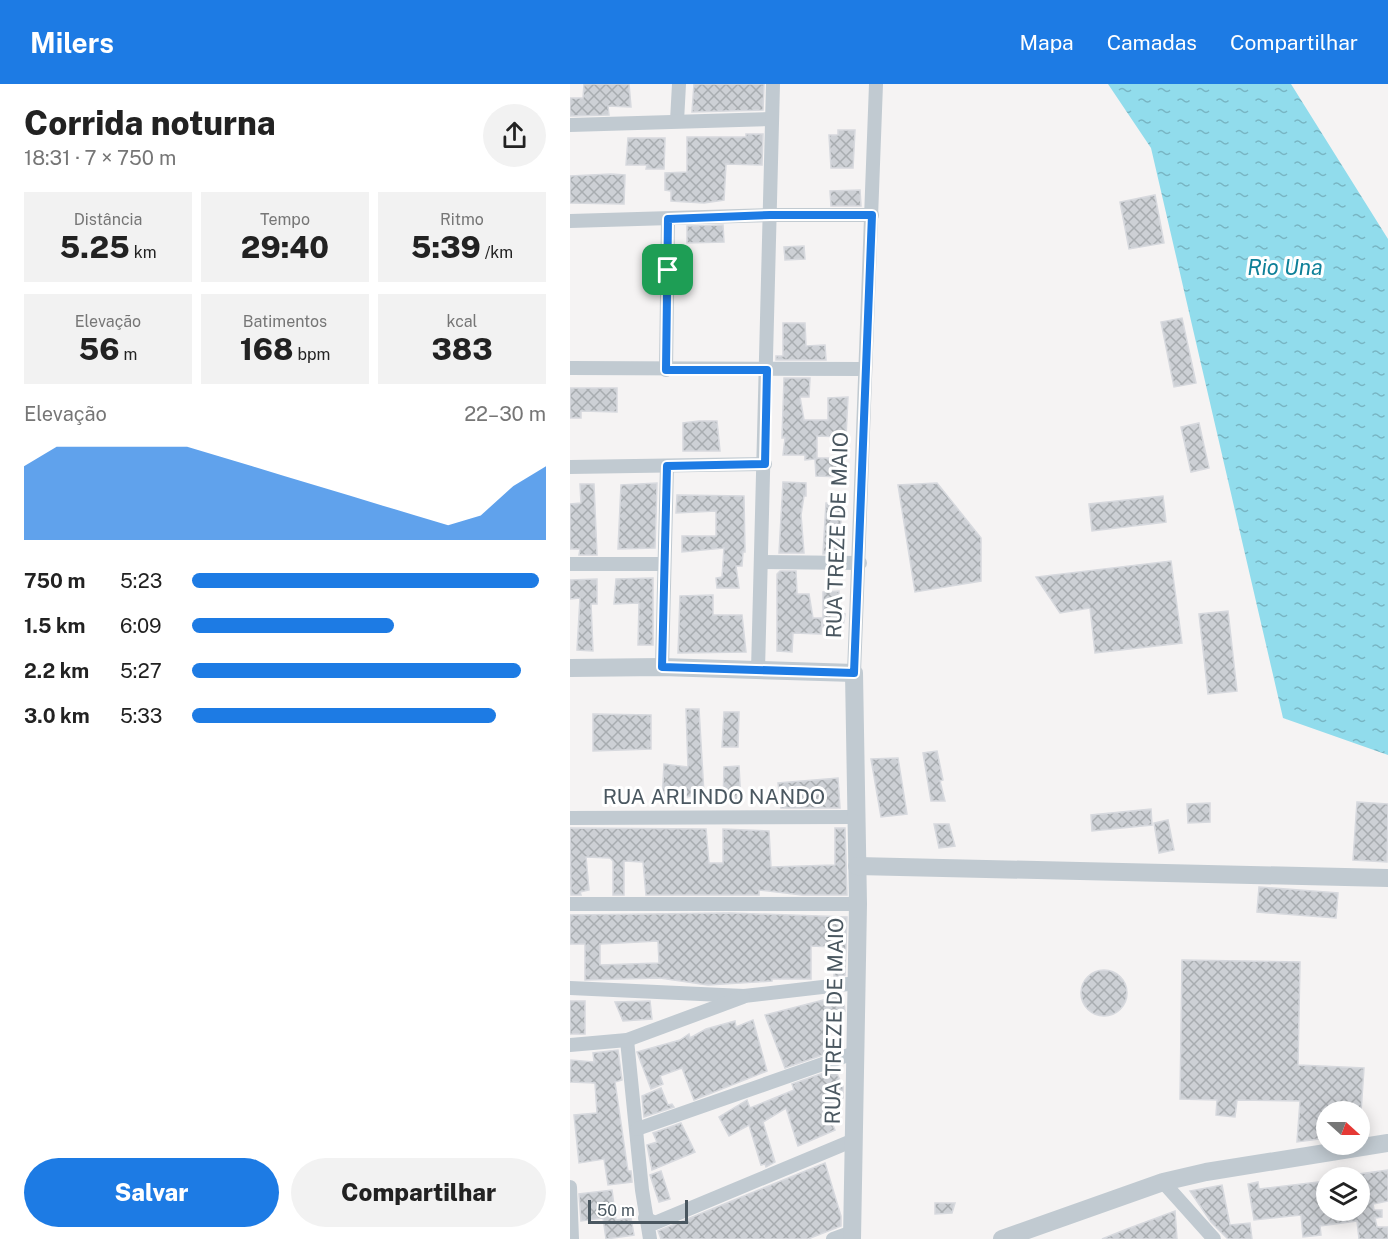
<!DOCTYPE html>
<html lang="pt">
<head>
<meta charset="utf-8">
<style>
	body { margin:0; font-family:"Public Sans",sans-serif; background:#f2f2f2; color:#222; height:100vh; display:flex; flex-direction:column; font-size:22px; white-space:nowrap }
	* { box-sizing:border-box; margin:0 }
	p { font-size:20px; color:#767676 }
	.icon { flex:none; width:33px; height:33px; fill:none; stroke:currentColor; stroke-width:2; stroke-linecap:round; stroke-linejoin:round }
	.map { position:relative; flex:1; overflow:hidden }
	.sheet { display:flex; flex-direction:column; background:#fff; width:570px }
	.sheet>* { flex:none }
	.needle { width:39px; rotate:111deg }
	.controls { position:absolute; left:746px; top:1017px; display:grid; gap:12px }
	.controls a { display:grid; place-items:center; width:54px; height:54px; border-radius:50%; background:#fff; box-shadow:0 3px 15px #0003; font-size:30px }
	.scale { position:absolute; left:18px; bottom:15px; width:100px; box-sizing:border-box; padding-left:6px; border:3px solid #4a5760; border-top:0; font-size:16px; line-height:21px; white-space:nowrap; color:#4a5760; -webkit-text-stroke:4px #fff; paint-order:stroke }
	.pin { position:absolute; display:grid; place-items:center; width:51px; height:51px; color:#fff; margin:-26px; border-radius:12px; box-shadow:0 3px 9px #0006 }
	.round { display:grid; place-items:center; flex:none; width:63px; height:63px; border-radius:32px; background:#f2f2f2 }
	.overview { display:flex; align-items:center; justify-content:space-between; height:102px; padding:0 24px }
	h1 { font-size:33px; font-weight:800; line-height:45px }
	.metrics { display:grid; grid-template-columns:repeat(3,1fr); gap:9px; height:102px; padding:6px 24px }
	.metrics div { display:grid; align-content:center; border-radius:0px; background:#f2f2f2; text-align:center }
	.metrics b { font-size:30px; font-weight:800 }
	.metrics small { font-size:16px; font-weight:400 }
	.metrics p { font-size:16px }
	.chart { height:168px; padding:12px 24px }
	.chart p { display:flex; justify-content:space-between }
	.chart svg { width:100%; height:108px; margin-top:6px; fill:#1d7be4; opacity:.7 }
	.action { display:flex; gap:12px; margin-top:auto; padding:12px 24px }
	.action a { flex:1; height:69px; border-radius:36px; background:#1d7be4; color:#fff; font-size:24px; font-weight:800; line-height:69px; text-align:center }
	.action a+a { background:#f2f2f2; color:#222 }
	ul { padding:0 24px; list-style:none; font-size:20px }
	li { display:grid; grid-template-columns:96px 72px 1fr; align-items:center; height:45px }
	li i { height:15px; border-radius:8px; background:#1d7be4 }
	header { display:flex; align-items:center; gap:36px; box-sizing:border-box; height:84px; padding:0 30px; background:#1d7be4; color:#fff }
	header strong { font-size:28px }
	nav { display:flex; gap:33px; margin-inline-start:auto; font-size:21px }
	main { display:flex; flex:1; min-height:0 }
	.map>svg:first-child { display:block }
</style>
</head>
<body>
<header>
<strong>Milers</strong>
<nav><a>Mapa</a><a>Camadas</a><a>Compartilhar</a></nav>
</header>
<main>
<section class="sheet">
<div class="overview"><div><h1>Corrida noturna</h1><p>18:31 · 7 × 750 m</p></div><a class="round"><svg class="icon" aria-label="share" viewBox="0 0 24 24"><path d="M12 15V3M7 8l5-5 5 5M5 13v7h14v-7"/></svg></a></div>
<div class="metrics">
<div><p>Distância</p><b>5.25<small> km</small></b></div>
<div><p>Tempo</p><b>29:40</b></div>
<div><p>Ritmo</p><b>5:39<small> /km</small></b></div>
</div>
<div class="metrics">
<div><p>Elevação</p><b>56<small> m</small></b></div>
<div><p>Batimentos</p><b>168<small> bpm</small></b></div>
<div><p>kcal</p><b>383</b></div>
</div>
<div class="chart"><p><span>Elevação</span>22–30 m</p>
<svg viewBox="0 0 160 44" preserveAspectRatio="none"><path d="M0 44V14L10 6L20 6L30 6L40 6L50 6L60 10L70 14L80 18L90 22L100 26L110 30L120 34L130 38L140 34L150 22L160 14V44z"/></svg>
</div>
<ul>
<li><b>750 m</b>5:23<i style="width:98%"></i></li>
<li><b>1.5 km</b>6:09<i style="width:57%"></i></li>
<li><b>2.2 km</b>5:27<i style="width:93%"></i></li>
<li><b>3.0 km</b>5:33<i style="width:86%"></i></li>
</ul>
<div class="action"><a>Salvar</a><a>Compartilhar</a></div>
</section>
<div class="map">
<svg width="818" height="1155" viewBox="0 0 818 1155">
	<defs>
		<pattern id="water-ripples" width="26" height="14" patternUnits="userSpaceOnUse" patternTransform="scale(1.5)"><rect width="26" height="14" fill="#91dcec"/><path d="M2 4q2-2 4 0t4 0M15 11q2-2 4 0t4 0" fill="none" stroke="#78b5c3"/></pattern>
		<pattern id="building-cross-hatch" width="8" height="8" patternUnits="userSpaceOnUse" patternTransform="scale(1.5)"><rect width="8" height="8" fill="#cdd0d5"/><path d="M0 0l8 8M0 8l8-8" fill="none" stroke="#a8acb0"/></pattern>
	</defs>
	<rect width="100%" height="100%" fill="#f5f3f3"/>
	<!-- water -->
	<polygon fill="url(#water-ripples)" points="538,0 721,0 818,155 818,671 713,634 581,64"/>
	<!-- building -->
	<g fill="url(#building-cross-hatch)" stroke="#d7d9de" stroke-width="1.5" fill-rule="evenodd">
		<polygon points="14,0 59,0 61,23 38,22 39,31 0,32 0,14 13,14"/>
		<polygon points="124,0 194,0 193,26 122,28"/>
		<polygon points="268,46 285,46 283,84 261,84 259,51 268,51"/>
		<polygon points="176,50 193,50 192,81 156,80 154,116 134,119 101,117 101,107 95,106 95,89 117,88 117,53 176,53"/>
		<polygon points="58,54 95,54 94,85 76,85 77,81 56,81"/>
		<polygon points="41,90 55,91 54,120 0,119 0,92"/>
		<polygon points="290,106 291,122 261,122 260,107"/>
		<polygon points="585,111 594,159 559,165 550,118"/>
		<polygon points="153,141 154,158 117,159 117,142"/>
		<polygon points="234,162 235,175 215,176 214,163"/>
		<polygon points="612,234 626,299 604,303 591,238"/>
		<polygon points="213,239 235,239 236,262 255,261 256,276 206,276 206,272 213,272"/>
		<polygon points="214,294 240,294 239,313 230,313 234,336 258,336 258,314 278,313 276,353 247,352 247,374 273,374 274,393 246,392 245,375 235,376 235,371 213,371 215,354 212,354"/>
		<polygon points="0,304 47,304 47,328 11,327 11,334 0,334"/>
		<polygon points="129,337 147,337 150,367 113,367 113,339"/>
		<polygon points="629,339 639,384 621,388 611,343"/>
		<polygon points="213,398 236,399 236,412 234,412 231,431 234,469 209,469"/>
		<polygon points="87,399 85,464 48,465 51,401"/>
		<polygon points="367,399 411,454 411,497 345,508 328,401"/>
		<polygon points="10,400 24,400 27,471 9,471 10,465 0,465 0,420 11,419"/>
		<polygon points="107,411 174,412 175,468 173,468 172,482 166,482 169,504 147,504 146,494 152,493 154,464 112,468 112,452 146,452 146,427 106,429"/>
		<polygon points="593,412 596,438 522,447 519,420"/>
		<polygon points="256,419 271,419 271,469 253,470"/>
		<polygon points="601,477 612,559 525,569 520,524 490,529 466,493"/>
		<polygon points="210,487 226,487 227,510 239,510 243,534 252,534 251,550 223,549 222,568 207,567 207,490"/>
		<polygon points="83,494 83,561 68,561 69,519 44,520 46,495"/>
		<polygon points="27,495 27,520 21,520 23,567 7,566 10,514 0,515 0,496"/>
		<polygon points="269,507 269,530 275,530 273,542 253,543 253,508"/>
		<polygon points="143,511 143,531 172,531 176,568 108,569 110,512"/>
		<polygon points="658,527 667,607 638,610 629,530"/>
		<polygon points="116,625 129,625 134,710 111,714 110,718 92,717 94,680 118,683"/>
		<polygon points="154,628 169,628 168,663 152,663"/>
		<polygon points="23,630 81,631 81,665 23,667"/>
		<polygon points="367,667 373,696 370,697 375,717 361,717 353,669"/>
		<polygon points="328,674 337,730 311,733 301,675"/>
		<polygon points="169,682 171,718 153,718 154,683"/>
		<polygon points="268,694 270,724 211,724 208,699"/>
		<polygon points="787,718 818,720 817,778 783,776"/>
		<polygon points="640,719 640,738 618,739 617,720"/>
		<polygon points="581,725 582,741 522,747 521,731"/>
		<polygon points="598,736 604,766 589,769 584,739"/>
		<polygon points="364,740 379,740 385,762 369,764"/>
		<polygon points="0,744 136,745 139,779 153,779 153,745 199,747 201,783 265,781 265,744 275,744 277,811 232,811 189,806 189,811 76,811 73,778 54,777 54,811 43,811 43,777 40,774 16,773 19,806 10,808 11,811 1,811"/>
		<polygon points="689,803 768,809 766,834 687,828"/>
		<path d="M160,829L277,833L275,891L264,893V863L241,862V895H202V897L138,901L90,894L15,896V860H0V831ZM88,857L89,879L30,881V860Z"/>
		<polygon points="612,876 730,878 728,981 794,984 791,1028 756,1028 756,1054 727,1058 730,1017 667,1016 665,1033 646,1031 647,1016 610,1015"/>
		<circle cx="534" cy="909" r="23"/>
		<polygon points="273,911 275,927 253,935 264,967 215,984 195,931"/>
		<rect x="0" y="917" width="15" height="33"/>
		<polygon points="80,917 82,935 53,937 45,918"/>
		<polygon points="183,936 197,987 124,1016 112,984 90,992 93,1000 81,1005 67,968 110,956 119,950 120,954 136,945 165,937 166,943"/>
		<polygon points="48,966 52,996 45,998 58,1087 61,1087 62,1098 38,1101 34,1075 9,1079 4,1031 27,1029 25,999 0,998 1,976 24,978 23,969"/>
		<polygon points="265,985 273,1003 273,1014 255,1022 265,1046 228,1062 216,1024 193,1038 205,1078 196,1083 195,1080 191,1081 179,1041 159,1052 149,1033 177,1016 180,1024 224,1006 222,1000"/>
		<polygon points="91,1004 98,1021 102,1020 104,1023 74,1033 72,1012"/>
		<polygon points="111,1039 125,1068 82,1086 77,1061 87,1058 83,1049"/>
		<polygon points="255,1079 271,1132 271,1142 238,1155 91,1155 88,1147"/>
		<polygon points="818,1086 818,1117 803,1120 804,1126 812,1126 812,1133 805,1134 807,1143 818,1143 818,1155 789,1155 787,1137 750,1142 751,1151 733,1153 731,1131 684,1136 678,1100 688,1098 689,1105 756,1097 756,1126 789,1126 789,1090"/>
		<polygon points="91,1087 100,1115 89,1118 80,1091"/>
		<polygon points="652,1101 660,1141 680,1139 682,1155 658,1155 641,1138 620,1107"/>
		<polygon points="42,1106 46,1136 61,1134 64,1151 36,1155 33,1134 11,1137 9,1110"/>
		<polygon points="365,1119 385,1119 382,1129 365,1130"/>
		<polygon points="605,1127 607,1155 532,1155 557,1145"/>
	</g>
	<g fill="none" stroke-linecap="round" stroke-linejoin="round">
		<!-- minor -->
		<g stroke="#c1cad1" stroke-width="14">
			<polyline points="107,37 109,0"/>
			<polyline points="0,41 202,35"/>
			<polyline points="0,137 200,131 302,131"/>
			<polyline points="0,284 294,285"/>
			<polyline points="96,286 98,135"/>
			<polyline points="0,383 195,380"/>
			<polyline points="192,478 290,479"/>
			<polyline points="0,480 93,480"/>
			<polyline points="92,583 97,382"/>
			<polyline points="188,586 203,0"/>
			<polyline points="284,589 306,0"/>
			<polyline points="0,734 287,733"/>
			<polyline points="0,820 288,820"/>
			<polyline points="0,904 174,912 287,899"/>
			<polyline points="57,956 72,1106 80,1155"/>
			<polyline points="0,961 57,956 173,913"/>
			<polyline points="67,1045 287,968"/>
			<polyline points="593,1098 644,1155"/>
			<polyline points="0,1103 2,1155"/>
			<polyline points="75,1134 85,1139 284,1056"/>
			<polyline points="263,1155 282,1148"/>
		</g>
		<!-- tertiary -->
		<g stroke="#c1cad1" stroke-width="18">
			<polyline points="0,584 92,583 284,589 288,820 282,1155"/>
			<polyline points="287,782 818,794"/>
			<polyline points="432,1155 593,1098 636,1088 818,1059"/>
		</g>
	</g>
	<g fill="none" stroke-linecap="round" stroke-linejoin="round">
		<!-- route casing -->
		<g stroke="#fff" stroke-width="12">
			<polygon id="route" points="200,131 302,131 284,589 92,583 97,382 195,380 197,286 96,286 98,135"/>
		</g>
		<!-- route -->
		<use href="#route" stroke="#1d7be4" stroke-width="8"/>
	</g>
	<g text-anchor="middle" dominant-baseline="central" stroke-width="6" stroke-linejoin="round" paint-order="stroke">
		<!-- street labels -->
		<g font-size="21" fill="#4a5760" stroke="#fff">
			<text transform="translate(267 451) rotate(-88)">RUA TREZE DE MAIO</text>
			<text x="144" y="712">RUA ARLINDO NANDO</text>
			<text transform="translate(264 937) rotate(-89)">RUA TREZE DE MAIO</text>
		</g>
		<!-- water labels -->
		<g font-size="22" font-style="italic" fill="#0e8098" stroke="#fff">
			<text x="715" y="183">Rio Una</text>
		</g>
	</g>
</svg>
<div class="controls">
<a><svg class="needle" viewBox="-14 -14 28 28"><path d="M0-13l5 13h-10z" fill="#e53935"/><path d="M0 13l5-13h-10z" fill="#767676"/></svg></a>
<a><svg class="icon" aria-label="layers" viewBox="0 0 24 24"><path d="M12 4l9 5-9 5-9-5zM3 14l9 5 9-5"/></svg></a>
</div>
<div class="scale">50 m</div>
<div class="pin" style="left:98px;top:186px;background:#1e9e55"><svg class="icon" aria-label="arrive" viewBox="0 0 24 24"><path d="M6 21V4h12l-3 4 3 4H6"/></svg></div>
</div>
</main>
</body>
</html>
